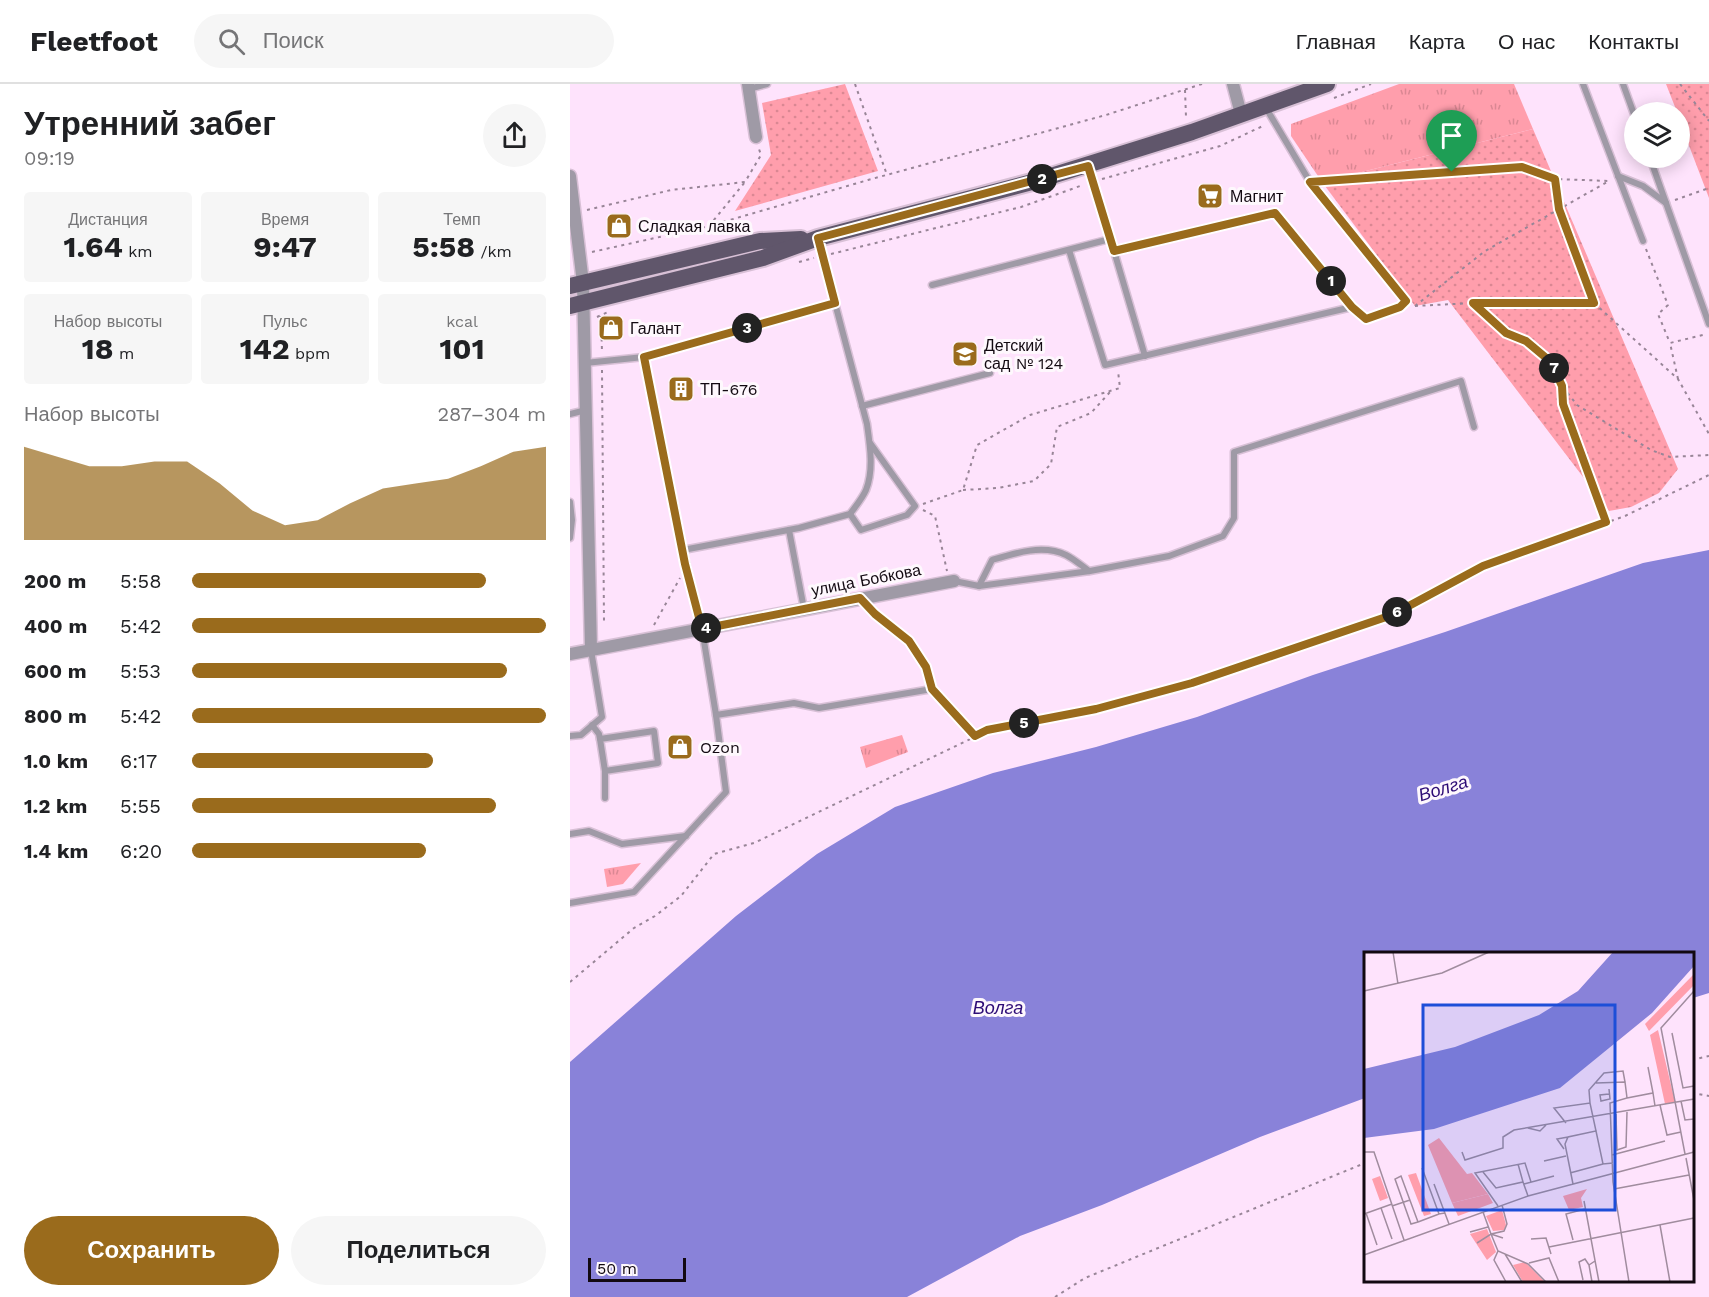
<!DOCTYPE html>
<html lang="ru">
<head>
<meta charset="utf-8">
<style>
	body { margin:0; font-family:"Work Sans",sans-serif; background:#f6f6f6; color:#202124; height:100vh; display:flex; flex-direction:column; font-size:22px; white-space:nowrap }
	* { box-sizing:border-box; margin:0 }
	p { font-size:20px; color:#757577 }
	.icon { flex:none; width:33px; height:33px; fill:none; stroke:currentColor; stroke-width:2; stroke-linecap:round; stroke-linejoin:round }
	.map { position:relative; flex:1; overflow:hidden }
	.sheet { display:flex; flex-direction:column; background:#fff; width:570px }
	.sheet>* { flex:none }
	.tools { position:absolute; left:1054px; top:18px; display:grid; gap:12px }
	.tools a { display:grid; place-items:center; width:66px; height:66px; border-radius:50%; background:#fff; box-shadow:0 3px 15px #0003; font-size:30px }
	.scale { position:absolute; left:18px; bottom:15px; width:98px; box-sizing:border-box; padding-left:6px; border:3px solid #120911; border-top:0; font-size:16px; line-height:21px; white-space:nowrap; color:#120911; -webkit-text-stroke:4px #fef8fd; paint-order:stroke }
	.pin { position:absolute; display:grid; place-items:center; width:51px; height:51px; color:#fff; margin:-62px -26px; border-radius:50% 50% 50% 0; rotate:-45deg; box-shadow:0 0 6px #0007 }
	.pin .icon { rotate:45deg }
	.km { position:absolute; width:30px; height:30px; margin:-15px; border-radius:50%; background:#222; color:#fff; font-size:16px; line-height:30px; text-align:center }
	.round { display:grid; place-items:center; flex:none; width:63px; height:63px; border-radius:32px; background:#f6f6f6 }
	.headline { display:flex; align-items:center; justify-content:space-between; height:102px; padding:0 24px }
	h1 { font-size:33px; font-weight:700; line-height:45px }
	.stats { display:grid; grid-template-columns:repeat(3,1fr); gap:9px; height:102px; padding:6px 24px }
	.stats div { display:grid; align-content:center; border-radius:6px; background:#f6f6f6; text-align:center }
	.stats b { font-size:30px; font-weight:700 }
	.stats small { font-size:16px; font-weight:400 }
	.stats p { font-size:16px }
	.chart { height:168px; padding:12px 24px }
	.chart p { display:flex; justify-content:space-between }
	.chart svg { width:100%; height:108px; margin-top:6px; fill:#9a6b1c; opacity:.7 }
	.button { display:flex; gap:12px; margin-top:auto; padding:12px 24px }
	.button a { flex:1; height:69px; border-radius:36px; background:#9a6b1c; color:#fff; font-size:24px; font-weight:700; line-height:69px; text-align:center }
	.button a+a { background:#f6f6f6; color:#202124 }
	ul { padding:0 24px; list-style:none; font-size:20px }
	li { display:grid; grid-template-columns:96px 72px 1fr; align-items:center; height:45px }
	li i { height:15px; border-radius:8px; background:#9a6b1c }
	header { display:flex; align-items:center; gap:36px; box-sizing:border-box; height:84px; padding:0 30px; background:#fff; border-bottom:2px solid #e0e0e0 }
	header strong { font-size:28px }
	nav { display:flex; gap:33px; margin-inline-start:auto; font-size:21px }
	.search { width:420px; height:54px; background:#f6f6f6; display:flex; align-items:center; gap:15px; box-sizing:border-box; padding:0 21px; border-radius:33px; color:#757577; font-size:22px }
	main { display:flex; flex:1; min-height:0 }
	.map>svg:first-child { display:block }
</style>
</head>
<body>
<header>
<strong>Fleetfoot</strong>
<div class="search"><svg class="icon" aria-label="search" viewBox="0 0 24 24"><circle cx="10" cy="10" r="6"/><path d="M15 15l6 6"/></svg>Поиск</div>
<nav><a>Главная</a><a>Карта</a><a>О нас</a><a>Контакты</a></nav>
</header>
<main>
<section class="sheet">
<div class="headline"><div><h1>Утренний забег</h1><p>09:19</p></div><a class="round"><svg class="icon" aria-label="share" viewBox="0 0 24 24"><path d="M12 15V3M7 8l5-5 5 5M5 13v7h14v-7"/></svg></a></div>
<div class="stats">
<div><p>Дистанция</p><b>1.64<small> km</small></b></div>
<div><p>Время</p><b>9:47</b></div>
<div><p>Темп</p><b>5:58<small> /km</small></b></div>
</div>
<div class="stats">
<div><p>Набор высоты</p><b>18<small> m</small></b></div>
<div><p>Пульс</p><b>142<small> bpm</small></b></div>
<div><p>kcal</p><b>101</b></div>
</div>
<div class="chart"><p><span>Набор высоты</span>287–304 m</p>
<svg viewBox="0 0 160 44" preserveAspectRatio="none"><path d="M0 44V6L10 10L20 14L30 14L40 12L50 12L60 21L70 32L80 38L90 36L100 29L110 23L120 21L130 19L140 14L150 8L160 6V44z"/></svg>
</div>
<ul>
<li><b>200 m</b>5:58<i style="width:83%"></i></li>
<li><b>400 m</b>5:42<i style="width:100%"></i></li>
<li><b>600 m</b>5:53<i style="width:89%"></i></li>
<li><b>800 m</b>5:42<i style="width:100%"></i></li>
<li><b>1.0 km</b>6:17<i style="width:68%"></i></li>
<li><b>1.2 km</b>5:55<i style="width:86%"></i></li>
<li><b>1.4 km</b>6:20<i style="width:66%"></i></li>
</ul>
<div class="button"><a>Сохранить</a><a>Поделиться</a></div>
</section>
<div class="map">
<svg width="1139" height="1213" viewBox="0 0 1139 1213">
	<defs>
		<pattern id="grass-dots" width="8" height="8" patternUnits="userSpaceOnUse" patternTransform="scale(1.5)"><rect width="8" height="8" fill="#ff9eac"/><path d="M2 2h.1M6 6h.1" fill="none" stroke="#da8793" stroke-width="1.8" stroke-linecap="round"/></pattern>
		<pattern id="park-tufts" width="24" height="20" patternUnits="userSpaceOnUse" patternTransform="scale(1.5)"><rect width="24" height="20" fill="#ff9eac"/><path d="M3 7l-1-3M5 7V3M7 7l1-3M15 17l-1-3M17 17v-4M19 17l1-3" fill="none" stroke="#da8793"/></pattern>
	</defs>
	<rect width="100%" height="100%" fill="#fee3fc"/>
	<!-- grass -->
	<g fill="url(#grass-dots)">
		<polygon points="275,0 308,87 165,127 201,71 192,19"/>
		<polygon points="1096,0 1139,0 1139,114 1110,38 1110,28 1107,28"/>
		<polygon points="963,45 1108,385 1089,409 1061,423 1039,427 878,216 845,222 752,98"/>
	</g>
	<!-- park -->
	<g fill="url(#park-tufts)">
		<polygon points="829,0 944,0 963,45 752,98 721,52 721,40"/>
		<polygon points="332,651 338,668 296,684 290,663"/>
		<polygon points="71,779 53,800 37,803 34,785"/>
	</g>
	<!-- water -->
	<polygon fill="#8982d9" points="1139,466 1139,909 1123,914 1122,870 795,870 795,1014 690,1053 532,1121 450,1152 337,1213 0,1213 0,978 166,832 247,770 325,723 423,689 526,663 627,633 743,591 875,548 1073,479"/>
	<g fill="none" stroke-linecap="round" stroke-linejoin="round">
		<!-- service casing -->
		<g stroke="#d8c0d6" stroke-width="9">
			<g id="service">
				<polyline points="1013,0 1073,157"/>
				<polyline points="1053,0 1065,33"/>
				<polyline points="179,5 197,0"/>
				<polyline points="1080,74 1139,240"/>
				<polyline points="518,82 544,167 705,129 782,223 796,235 830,223 836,217 740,98 696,24"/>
				<polyline points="1048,92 1073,102 1096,119"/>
				<path d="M248,155L297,340C300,361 304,386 296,406C292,415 285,423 280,430L229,444L113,466L132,545L146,631L224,619L249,624L362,605L356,583L339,557L305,530L291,515"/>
				<polyline points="499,166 535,281 782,223"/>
				<polyline points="544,167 575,272"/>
				<polyline points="362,201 540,155"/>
				<polyline points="74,273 265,219"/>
				<polyline points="15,279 74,273 113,466"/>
				<polyline points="292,322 420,289"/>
				<polyline points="0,330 16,326"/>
				<polyline points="0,418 2,436 0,454"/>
				<polyline points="280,430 291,446 337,431 345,422 300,359"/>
				<polyline points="219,446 234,525"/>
				<polyline points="384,497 409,502 520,487 599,472 653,452 664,434 664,368 891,297 904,343"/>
				<path d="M409,502L422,476C445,469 473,460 496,471C504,475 512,482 519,487"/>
				<polyline points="22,641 29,650 30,655"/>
				<polyline points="0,652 11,651 32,633 21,566"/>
				<polyline points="35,687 88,679 84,647 30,655 35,687 35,714"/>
				<polyline points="0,750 19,747 52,760 116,752"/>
				<polyline points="0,819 64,808 156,708 146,631"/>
			</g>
		</g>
		<!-- minor casing -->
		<g stroke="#d8c0d6" stroke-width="15">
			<g id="minor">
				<polyline points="178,0 186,53"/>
				<polyline points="663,0 671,30"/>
				<polyline points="0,92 13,199 21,566"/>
				<polyline points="0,570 384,497"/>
			</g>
		</g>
		<!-- primary casing -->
		<g stroke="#d8c0d6" stroke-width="20">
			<g id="primary">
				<polyline points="0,202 190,157 231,155"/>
				<polyline points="0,222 193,174 248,154 462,98 622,48 757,0"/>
			</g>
		</g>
		<!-- path -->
		<g stroke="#988597" stroke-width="2" stroke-dasharray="3 4.5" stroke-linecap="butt">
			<polyline points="285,0 317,91"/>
			<polyline points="1110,0 1139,37"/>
			<polyline points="615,6 616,33"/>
			<polyline points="764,14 801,0"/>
			<polyline points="532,95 650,62 695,41"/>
			<polyline points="985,96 989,125 1024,219"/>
			<polyline points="752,97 953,83 985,95 1040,97"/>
			<polyline points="1105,116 1139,104"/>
			<polyline points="17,126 101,106 175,98 191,71 189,65"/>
			<polyline points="139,142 175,98"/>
			<polyline points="1076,165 1098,221 1088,230 1100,259"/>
			<polyline points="22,168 139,142 298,96 536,31 632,0"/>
			<polyline points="261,170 451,123 513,101"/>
			<polyline points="229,178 244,174"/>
			<polyline points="904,219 1024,219 1108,295 1139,350"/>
			<polyline points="845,222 903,219 935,249 956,257 981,278 992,302 993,320 1036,438"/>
			<polyline points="845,222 915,167 1039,97"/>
			<polyline points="31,232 32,268"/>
			<polyline points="27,233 38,228"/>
			<polyline points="32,286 34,538"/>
			<polyline points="1108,295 1100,259 1137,250"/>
			<polyline points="993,303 1007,321 1081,366 1100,373 1139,371"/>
			<polyline points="393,406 428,404 464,397 481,380 487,343 521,329 540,308"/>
			<polyline points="353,420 393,406 407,361 460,331 550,304 548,287"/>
			<polyline points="353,426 365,432 377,487"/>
			<polyline points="84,541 110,494"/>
			<polyline points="368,612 405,652"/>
			<polyline points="0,898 64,844 85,832 111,812 144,770 184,759 417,647 526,625 622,599 822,531 913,482 1055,432 1139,391"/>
			<polyline points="1122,976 1139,972"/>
			<polyline points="1122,1009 1139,1012"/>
			<polyline points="485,1213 515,1194 795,1079"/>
		</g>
		<!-- service -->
		<use href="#service" stroke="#9f9aa6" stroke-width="6"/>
		<!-- minor -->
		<use href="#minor" stroke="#9f9aa6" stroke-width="12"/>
		<!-- primary -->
		<use href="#primary" stroke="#60566b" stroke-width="16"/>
	</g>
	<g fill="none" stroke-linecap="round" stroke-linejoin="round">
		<!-- route casing -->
		<g stroke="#fff" stroke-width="12">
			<polygon id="route" points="518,82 544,167 705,129 782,223 796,235 830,223 836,217 740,98 952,83 985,95 989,125 1024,219 903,219 936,249 956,257 981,278 992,302 993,320 1036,438 913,482 822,531 622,599 526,625 417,646 405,652 362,605 356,583 339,557 305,530 290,514 132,545 115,480 74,273 265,219 248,154"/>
		</g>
		<!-- route -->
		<use href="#route" stroke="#9a6b1c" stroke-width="8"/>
	</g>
	<!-- icons -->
	<defs>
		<g id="supermarket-square" transform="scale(1.35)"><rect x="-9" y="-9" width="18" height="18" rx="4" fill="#9a6b1c" stroke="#fef8fd"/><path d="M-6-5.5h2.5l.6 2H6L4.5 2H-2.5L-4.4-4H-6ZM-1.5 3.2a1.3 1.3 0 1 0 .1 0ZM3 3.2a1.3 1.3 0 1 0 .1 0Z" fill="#fff"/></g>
		<g id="shop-square" transform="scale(1.35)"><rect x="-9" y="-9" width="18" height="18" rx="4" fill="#9a6b1c" stroke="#fef8fd"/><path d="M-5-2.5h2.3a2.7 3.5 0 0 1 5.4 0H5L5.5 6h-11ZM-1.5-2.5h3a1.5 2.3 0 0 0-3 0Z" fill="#fff"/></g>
		<g id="school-square" transform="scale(1.35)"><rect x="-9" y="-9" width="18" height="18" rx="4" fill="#9a6b1c" stroke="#fef8fd"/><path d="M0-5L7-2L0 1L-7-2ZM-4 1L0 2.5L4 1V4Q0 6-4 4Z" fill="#fff"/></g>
		<g id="building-square" transform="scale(1.35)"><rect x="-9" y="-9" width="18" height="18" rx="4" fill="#9a6b1c" stroke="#fef8fd"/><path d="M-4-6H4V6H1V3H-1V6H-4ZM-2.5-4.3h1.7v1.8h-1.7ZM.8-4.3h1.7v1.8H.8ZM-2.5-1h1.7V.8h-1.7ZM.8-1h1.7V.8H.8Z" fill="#fff"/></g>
	</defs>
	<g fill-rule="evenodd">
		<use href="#supermarket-square" x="640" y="112"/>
		<use href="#shop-square" x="49" y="142"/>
		<use href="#shop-square" x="41" y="244"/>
		<use href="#school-square" x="395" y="270"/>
		<use href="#building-square" x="111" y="305"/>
		<use href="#shop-square" x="110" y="663"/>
	</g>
	<g text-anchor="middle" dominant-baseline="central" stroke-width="6" stroke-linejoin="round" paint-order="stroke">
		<!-- poi labels -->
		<g font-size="16" fill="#120911" stroke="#fef8fd" text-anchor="start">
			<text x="660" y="112">Магнит</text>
			<text x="68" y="142">Сладкая лавка</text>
			<text x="60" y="244">Галант</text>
			<text x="414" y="261">Детский<tspan x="414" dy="18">сад № 124</tspan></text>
			<text x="130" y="305">ТП-676</text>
			<text x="130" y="663">Ozon</text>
		</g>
		<!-- street labels -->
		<g font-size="16" fill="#120911" stroke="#fef8fd">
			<text transform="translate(296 496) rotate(-11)">улица Бобкова</text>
		</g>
		<!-- water labels -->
		<g font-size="18" font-style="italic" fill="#2d0c76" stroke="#fef8fd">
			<text transform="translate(873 704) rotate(-17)">Волга</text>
			<text x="428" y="923">Волга</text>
		</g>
	</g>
	<!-- overview -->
	<g transform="translate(794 868)">
		<rect width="330" height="330" fill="#fee3fc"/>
		<path d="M75,186L103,222L108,221L124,242L88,251L64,193ZM52,221L67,262L60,264L44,223ZM16,224L24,246L16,249L8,227ZM223,237L217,246L219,255L205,258L199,244ZM138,258L142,273L140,278L129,279L122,264ZM123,277L132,300L123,308L106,282Z" fill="#ff9eac"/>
		<path d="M330,22V33L285,79L281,72ZM294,78L311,150L301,152L286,83ZM124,242L129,251L94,264L88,251ZM161,310L181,330H159L149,313Z" fill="#ff9eac"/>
		<path d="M249,0H330V14L288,61L196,136L70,177L0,186V117L91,95L175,63L214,39Z" fill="#8982d9"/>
		<path fill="none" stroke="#a08c9e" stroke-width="1.5" d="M29,0L34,32M0,39L78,21L125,0M308,81L319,136L330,134M284,115L289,141M232,131L261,130L263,146L246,151L249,230L265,330M245,137L246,147L237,149L236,143L245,142M263,146L289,141L291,154M317,149L321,168L330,167M226,151L225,138L240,121L259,119L261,130M296,153L303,183L317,180M252,162L253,199M202,171L190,156L226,151L232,179L204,185L201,192L209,232M164,176L176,179L182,173M232,179L239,212L249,211M200,197L193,187L204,185M253,198L262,195L263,160M0,200H10L40,288M98,200L101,208L139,196V185L150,178L330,147M321,202L297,76L330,39M248,203L301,189M322,206L330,248M180,209L202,204M154,212L159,230M58,216L75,262L81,261M119,220L132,236L159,230L164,244M206,221L239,212M37,224L54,270L47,272L31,227ZM70,232L85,272M160,232L190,224M250,237L325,223M220,249L235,330M28,254L46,248M134,254L111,221L161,211L167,230M17,256L28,287M119,260L127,282L140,279L143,272L138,253M2,261L13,293M0,262L28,252M54,270L75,262M296,273L306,330M106,280L124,275M127,282L134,299L164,312L182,330M167,287L182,286L187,302M209,288L202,262L221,257M113,291L127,282L139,286M185,295L330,266M134,299L130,308L142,330M141,302L158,330M0,303L164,244L330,200M165,311L185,306L195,330M219,328L215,310L221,307L225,313M228,330L225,313L231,309"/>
		<path fill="#1d4ed8" fill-opacity="0.15" stroke="#1d4ed8" stroke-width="3" d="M59,53H251V258H59Z"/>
		<rect width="330" height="330" fill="none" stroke="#120911" stroke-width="3"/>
	</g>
</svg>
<div class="tools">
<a><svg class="icon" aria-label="layers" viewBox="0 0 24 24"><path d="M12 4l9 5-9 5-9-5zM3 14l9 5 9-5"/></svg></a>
</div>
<div class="scale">50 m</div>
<div class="pin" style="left:882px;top:88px;background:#1e9e55"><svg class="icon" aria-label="arrive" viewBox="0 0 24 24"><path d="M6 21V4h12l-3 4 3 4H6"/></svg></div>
<b class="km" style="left:761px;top:197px">1</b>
<b class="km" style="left:472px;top:95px">2</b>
<b class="km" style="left:177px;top:244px">3</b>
<b class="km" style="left:136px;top:544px">4</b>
<b class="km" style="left:454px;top:639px">5</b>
<b class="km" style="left:827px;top:528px">6</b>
<b class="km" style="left:984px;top:284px">7</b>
</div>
</main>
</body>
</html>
